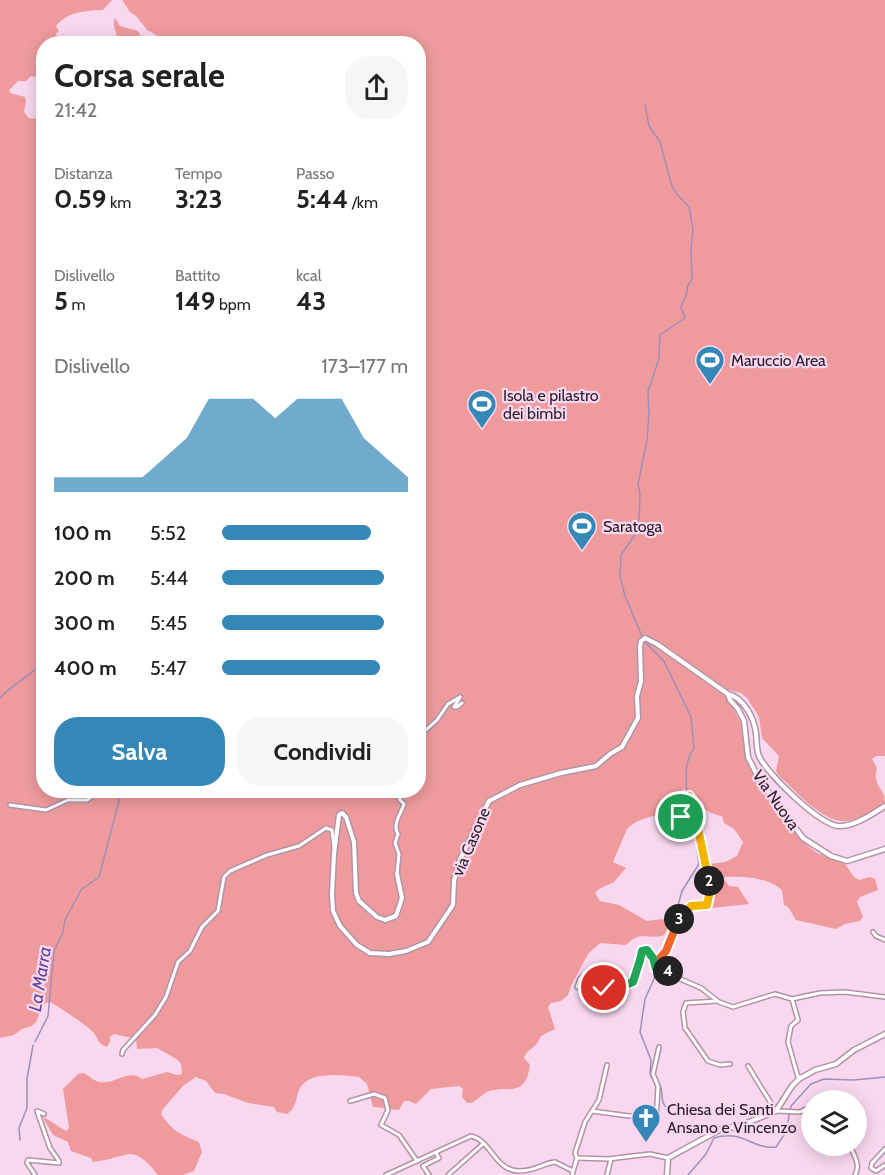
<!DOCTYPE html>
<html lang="it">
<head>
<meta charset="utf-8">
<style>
	body { margin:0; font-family:Cabin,sans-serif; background:#f6f6f6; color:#222; height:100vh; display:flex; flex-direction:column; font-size:22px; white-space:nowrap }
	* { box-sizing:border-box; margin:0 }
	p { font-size:20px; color:#767676 }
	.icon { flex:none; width:33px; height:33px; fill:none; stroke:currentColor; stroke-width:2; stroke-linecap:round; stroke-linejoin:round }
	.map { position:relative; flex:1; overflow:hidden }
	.details { position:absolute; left:36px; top:36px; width:390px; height:762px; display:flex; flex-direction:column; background:#fff; border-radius:24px; box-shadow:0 3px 15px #0003 }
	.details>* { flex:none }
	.controls { position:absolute; left:801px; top:1090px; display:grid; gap:12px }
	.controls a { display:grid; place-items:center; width:66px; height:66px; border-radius:50%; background:#fff; box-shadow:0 3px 15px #0003; font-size:30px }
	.pin { position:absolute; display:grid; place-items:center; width:51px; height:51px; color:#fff; margin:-26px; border:3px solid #fff; border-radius:50%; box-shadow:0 2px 6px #0007 }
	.km { position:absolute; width:30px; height:30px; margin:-15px; border-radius:50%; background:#222; color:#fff; font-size:16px; line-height:30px; text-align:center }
	.round { display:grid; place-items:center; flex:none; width:63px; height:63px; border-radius:24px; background:#f6f6f6 }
	.headline { display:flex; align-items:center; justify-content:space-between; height:102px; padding:0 18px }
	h1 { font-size:33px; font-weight:800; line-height:45px }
	.figures { display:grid; grid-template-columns:repeat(3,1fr); gap:9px; height:102px; padding:6px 18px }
	.figures div { display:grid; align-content:center }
	.figures b { font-size:26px; font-weight:800 }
	.figures small { font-size:16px; font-weight:400 }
	.figures p { font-size:16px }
	.chart { height:168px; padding:12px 18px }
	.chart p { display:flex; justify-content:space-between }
	.chart svg { width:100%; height:108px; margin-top:6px; fill:#3487b7; opacity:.7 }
	.cta { display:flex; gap:12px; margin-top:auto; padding:12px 18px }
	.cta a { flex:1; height:69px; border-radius:24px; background:#3487b7; color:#fff; font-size:24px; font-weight:800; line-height:69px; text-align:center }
	.cta a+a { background:#f6f6f6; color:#222 }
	ul { padding:0 18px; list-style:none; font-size:20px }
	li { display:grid; grid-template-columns:96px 72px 1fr; align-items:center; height:45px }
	li i { height:15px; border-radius:8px; background:#3487b7 }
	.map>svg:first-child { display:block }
</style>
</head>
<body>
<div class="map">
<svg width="885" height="1175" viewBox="0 0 885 1175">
	<rect width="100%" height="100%" fill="#f9d8ef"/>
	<!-- forest -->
	<g fill="#ef9b9e">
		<path d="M0,0H112L103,10C85,11 69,11 56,26L59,32L56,33L58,40L63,43L44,44L43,79L31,76L26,81H18L9,90L10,93L25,97L26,101L24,112L29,118L35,119L37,111L44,109V790H418V44L171,43L147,30L136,16L130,12L122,0H885V756H876L872,759L877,768C872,788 885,786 885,803C873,810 861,820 847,821C823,824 795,790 778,775L776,771L779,756L762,738L759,717L747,698L741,693L729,690L726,695L742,725L745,756L757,784L776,805L803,842L817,853L845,864L854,877L859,880L870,877L875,879L878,890L860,897L857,902L863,917L860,921L845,924L836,929L796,920L788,907L784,905L782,890C766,877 745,876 725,877L724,879L729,886L738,887L749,904L712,908L713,881L710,864L725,862L737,856L743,842L734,829L724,823L722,816C704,814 697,800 684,789L681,791L684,805L674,804L669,799H662L659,806L660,808H665V813C652,817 637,818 627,829L613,862L626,868L614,882L599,889L595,893L600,901L619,905L647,921L662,919L668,921L669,926L664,935C647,941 642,929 626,945L600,943L588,954L571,986L568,995L561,1001L551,1003L548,1007L555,1029L541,1036C536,1049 528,1048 524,1058L530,1065C525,1100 507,1084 487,1092C483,1094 477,1100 472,1103H467L462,1097L463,1089L459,1086L431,1089L416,1104L409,1101H404L399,1110C390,1110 382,1107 373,1107L367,1084L359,1077C341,1075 305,1070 298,1093C295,1102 296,1108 287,1114L277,1112L274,1107L248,1103L224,1094L215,1093L206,1081L196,1077L183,1086L163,1109L161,1114C173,1132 180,1134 199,1142L202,1152L194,1171L183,1175H158C131,1141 129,1158 93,1162L91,1158L71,1151L68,1142L53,1135L42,1116L66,1131L69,1128L63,1089L78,1074L84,1073C90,1076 93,1081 100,1082C115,1085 128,1068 142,1079L167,1072L177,1075L182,1074L181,1064L178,1060L157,1048L137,1049L136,1039L114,1034L110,1037V1042L107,1047C97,1043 99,1040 94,1033C89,1027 58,1006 50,1002L45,1003L42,1007L36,1022L32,1026L22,1029L14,1035L0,1038Z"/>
		<path d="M115,18L120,26L138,31L145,43H117C119,34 111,27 115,18Z"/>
	</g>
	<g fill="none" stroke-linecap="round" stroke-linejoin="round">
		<!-- stream -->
		<g stroke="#9d8fb9" stroke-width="1.5">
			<path d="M645,104L649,126L660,142L672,186L676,193L689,207L693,229L691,249L692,279L687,287V293L681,307L685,318L660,335L659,359L648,391L649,415L647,440L638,484L640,493L639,519L635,535L621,555L620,576L625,596L644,641L664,661L691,717L694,748C684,762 686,778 687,795"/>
			<polyline points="40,290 44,297"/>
			<path d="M0,698C12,684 30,676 44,662"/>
			<polyline points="35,1042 48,1016 54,951 63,932 65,920 81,890 99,877 122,790"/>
			<path d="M671,1113C653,1097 671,1089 652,1078L650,1074L651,1060L640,1032L645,999L654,979L658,957L670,934L682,891L699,864L690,802"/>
			<polyline points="20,1140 19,1128 27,1108 27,1079 33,1045"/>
			<path d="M688,1175L706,1154L714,1138C743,1129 753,1150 776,1147L786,1132L791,1106L811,1084L824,1079L854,1080L885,1077"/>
		</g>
		<!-- minor casing -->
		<g stroke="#b192a7" stroke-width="6">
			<g id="minor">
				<polyline points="460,697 454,707 457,707 462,703"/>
				<polyline points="418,737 437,720 448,704 460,697"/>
				<polyline points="10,805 46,810 68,800 87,800 100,790"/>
				<path d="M681,817L688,812L689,804L685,797L689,796C696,808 696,819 698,832C703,858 713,879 707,905L691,906C675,922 671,939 660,958L671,975L701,988L719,1002L733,1007L775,994L792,999L820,993L845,992L885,997"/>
				<path d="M397,874L399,854L395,843L398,834C392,824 401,814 404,804L400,800L397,790"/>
				<polyline points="873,932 876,936 885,940"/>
				<polyline points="587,973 580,979 577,987 595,987 612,990 631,984 636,974 642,951 647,949 653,958 656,969 671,975"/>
				<polyline points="792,999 798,1020 791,1026 788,1042 798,1077 802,1077"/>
				<polyline points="717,1001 686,1003 683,1012 685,1028 708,1061 720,1065 730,1064"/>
				<polyline points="122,1054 123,1050 155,1015 166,997 178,962 190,951 202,927 218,911 224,877 230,871 267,855 299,846 326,828 332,830 334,848"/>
				<polyline points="748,1066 774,1108 770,1113"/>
				<polyline points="350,1101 374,1094 385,1098 388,1110 381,1125 399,1135 417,1161"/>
				<polyline points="592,1111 629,1116 656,1115"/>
				<polyline points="776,1111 800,1112 812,1106"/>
				<polyline points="656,1122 658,1086 653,1074 659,1047"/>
				<path d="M850,1146C854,1155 861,1165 855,1175"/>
				<polyline points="885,1149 872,1163 871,1168 876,1171 885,1165"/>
				<polyline points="577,1158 608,1159 650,1154 668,1158"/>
				<polyline points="35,1175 27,1163 28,1160 59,1163 59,1161 50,1148 37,1111 44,1114"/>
				<path d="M386,1175L471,1136C491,1140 495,1171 519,1171C536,1171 541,1164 555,1162L573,1171"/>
				<polyline points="429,1175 423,1166 439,1158 436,1153"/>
				<polyline points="448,1175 483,1144"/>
				<polyline points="572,1175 577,1158 575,1153 585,1122 599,1100 607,1065"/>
				<polyline points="607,1175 611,1159"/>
			</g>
		</g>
		<!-- tertiary casing -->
		<g stroke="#b192a7" stroke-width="7">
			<g id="tertiary">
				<path d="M885,806C872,814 854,827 838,826C819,824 767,774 759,756C756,749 757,741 756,733C754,718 744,698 728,694L730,700L738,709L744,721L748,757L759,779L803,838L831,856L847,861L885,849"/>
				<polyline points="397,874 402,898 396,916 385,920 377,917 359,901 356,893 354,842 346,817 342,813 339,815 334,854 332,894 333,911 340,926 357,945 370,953 389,954 406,951 428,942 453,905 454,881 460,859 489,801 520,785 561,773 596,766 610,754 622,747 638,718 637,696 641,681 640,647 641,641 645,638 657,644 728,694"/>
				<polyline points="667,1175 668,1158 723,1128 737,1127 776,1111 792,1086 799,1079 815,1070 836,1064 854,1050 885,1034"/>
			</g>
		</g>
		<!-- minor -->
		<use href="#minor" stroke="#fff" stroke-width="3"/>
		<!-- tertiary -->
		<use href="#tertiary" stroke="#fff" stroke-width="4"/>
	</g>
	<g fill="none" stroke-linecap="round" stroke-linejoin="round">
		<!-- split-1 casing -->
		<g stroke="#fff" stroke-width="12">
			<polyline id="split-1" points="681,817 688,812 689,804 686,798 689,796 694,804 697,824"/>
		</g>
		<!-- split-2 casing -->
		<g stroke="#fff" stroke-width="12">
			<polyline id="split-2" points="697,824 709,881"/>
		</g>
		<!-- split-3 casing -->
		<g stroke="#fff" stroke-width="12">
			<polyline id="split-3" points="679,919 691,906 707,905 710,891 709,881"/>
		</g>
		<!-- split-4 casing -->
		<g stroke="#fff" stroke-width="12">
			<polyline id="split-4" points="668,971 660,958 666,951 679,919"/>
		</g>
		<!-- split-5 casing -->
		<g stroke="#fff" stroke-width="12">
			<polyline id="split-5" points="640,960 642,951 647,950 653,958 656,969 671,975 668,971"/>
		</g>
		<!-- split-6 casing -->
		<g stroke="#fff" stroke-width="12">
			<polyline id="split-6" points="604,988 612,990 633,982 640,960"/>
		</g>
		<!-- split-1 -->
		<use href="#split-1" stroke="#f0652b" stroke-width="8"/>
		<!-- split-2 -->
		<use href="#split-2" stroke="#f5b400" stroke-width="8"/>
		<!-- split-3 -->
		<use href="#split-3" stroke="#f5b400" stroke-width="8"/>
		<!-- split-4 -->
		<use href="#split-4" stroke="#f0652b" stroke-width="8"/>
		<!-- split-5 -->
		<use href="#split-5" stroke="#22a559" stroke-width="8"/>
		<!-- split-6 -->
		<use href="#split-6" stroke="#22a559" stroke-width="8"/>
	</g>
	<!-- icons -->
	<defs>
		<g id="stadium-pin" transform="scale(1.5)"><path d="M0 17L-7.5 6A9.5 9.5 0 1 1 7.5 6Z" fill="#3487b7" stroke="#f9d8ef"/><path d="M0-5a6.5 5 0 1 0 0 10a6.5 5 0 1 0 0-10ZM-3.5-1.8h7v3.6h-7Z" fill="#fff"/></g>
		<g id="church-pin" transform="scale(1.5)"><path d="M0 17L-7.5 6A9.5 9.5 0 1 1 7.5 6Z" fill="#3487b7" stroke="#f9d8ef"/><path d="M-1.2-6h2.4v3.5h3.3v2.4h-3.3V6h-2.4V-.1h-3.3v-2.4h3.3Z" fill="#fff"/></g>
	</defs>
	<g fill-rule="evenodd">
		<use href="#stadium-pin" x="710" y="360"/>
		<use href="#stadium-pin" x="482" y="404"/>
		<use href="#stadium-pin" x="582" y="526"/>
		<use href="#church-pin" x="646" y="1118"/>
	</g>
	<g text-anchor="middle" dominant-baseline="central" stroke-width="4.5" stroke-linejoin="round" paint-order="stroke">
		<!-- poi labels -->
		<g font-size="16" fill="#2c2028" stroke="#f9d8ef" text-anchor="start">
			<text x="731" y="360">Maruccio Area</text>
			<text x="503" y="395">Isola e pilastro<tspan x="503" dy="18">dei bimbi</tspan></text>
			<text x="603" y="526">Saratoga</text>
			<text x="667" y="1109">Chiesa dei Santi<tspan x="667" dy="18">Ansano e Vincenzo</tspan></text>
		</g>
		<!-- street labels -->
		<g font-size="16" fill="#2c2028" stroke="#f9d8ef">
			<text transform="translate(776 800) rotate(55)">Via Nuova</text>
			<text transform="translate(471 842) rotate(-67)">via Casone</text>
		</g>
		<!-- water labels -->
		<g font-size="18" font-style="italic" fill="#614396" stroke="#f9d8ef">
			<text transform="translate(40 979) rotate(-81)">La Marra</text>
		</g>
	</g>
</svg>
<div class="controls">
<a><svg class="icon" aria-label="layers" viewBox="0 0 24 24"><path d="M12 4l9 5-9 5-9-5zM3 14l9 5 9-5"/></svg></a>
</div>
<div class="pin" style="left:681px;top:817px;background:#1e9e55"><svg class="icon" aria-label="arrive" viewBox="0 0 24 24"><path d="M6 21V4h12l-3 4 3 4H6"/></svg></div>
<div class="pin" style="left:604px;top:988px;background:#d93025"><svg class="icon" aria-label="check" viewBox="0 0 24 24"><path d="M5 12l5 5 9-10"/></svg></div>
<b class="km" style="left:709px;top:881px">2</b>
<b class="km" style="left:679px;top:919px">3</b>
<b class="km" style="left:668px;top:971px">4</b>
<section class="details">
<div class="headline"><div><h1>Corsa serale</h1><p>21:42</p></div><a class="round"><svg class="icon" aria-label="share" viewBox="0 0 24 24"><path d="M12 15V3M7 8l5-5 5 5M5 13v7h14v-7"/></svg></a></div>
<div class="figures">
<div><p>Distanza</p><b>0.59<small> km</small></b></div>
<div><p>Tempo</p><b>3:23</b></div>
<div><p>Passo</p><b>5:44<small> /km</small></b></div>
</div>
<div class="figures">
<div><p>Dislivello</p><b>5<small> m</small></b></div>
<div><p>Battito</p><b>149<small> bpm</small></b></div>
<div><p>kcal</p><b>43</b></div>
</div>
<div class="chart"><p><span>Dislivello</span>173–177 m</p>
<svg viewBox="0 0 160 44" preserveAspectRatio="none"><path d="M0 44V38L10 38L20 38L30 38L40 38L50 30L60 22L70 6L80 6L90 6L100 14L110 6L120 6L130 6L140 22L150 30L160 38V44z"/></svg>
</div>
<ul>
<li><b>100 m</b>5:52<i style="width:80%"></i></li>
<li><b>200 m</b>5:44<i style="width:87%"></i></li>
<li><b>300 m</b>5:45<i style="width:87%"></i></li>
<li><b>400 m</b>5:47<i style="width:85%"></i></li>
</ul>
<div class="cta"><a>Salva</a><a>Condividi</a></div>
</section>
</div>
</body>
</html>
